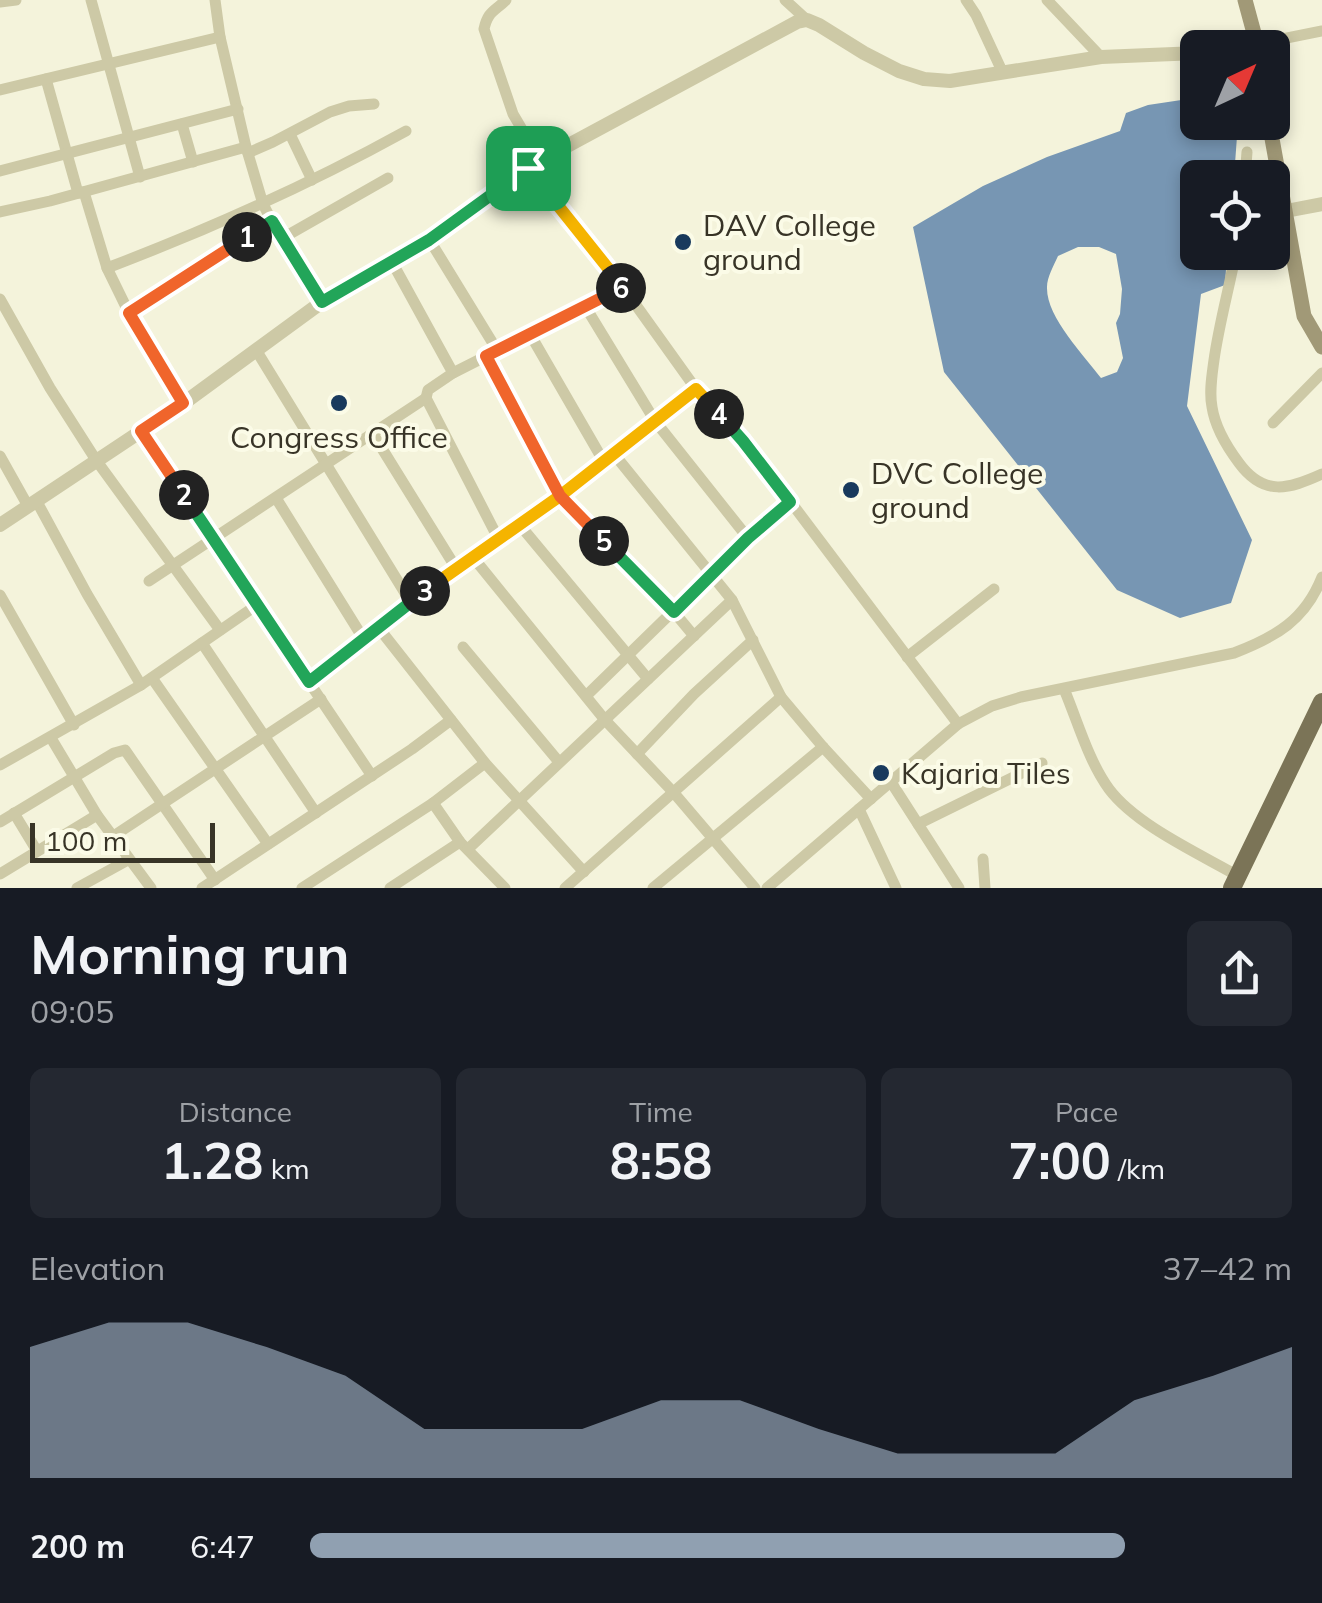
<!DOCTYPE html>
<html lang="en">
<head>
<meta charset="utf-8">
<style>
	body { margin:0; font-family:Mulish,sans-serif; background:#242831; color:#f1f3f6; height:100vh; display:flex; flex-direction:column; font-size:38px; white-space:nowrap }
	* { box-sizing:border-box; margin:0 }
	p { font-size:32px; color:#9ea1a6 }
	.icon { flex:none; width:55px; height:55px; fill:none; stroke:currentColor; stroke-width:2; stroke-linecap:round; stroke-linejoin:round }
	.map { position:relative; height:888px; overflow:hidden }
	.sheet { display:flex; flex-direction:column; background:#171b24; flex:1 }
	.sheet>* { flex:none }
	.needle { width:65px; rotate:44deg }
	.fabs { position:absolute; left:1180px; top:30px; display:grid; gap:20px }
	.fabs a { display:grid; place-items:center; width:110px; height:110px; border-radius:15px; background:#171b24; box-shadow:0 5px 15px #0003; font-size:50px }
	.scale { position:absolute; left:30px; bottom:25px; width:185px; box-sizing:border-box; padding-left:10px; border:5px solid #383427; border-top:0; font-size:28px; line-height:35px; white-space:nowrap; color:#383427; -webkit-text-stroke:8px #fbfbe7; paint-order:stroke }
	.pin { position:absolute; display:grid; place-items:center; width:85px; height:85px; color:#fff; margin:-42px; border-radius:20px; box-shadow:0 5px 15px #0006 }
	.km { position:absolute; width:50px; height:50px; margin:-25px; border-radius:50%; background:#222; color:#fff; font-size:28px; line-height:50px; text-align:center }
	.round { display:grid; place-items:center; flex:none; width:105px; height:105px; border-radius:15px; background:#242831 }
	.head { display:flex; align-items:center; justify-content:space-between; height:170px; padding:0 30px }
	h1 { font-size:55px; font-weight:700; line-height:75px }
	.stats { display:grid; grid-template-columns:repeat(3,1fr); gap:15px; height:170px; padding:10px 30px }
	.stats div { display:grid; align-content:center; border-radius:15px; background:#242831; text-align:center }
	.stats b { font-size:50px; font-weight:700 }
	.stats small { font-size:28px; font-weight:400 }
	.stats p { font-size:28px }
	.chart { height:280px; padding:20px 30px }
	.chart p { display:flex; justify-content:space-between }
	.chart svg { width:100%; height:180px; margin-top:10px; fill:#90a0b1; opacity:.7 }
	ul { padding:0 30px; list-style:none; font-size:32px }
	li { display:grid; grid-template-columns:160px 120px 1fr; align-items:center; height:75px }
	li i { height:25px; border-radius:12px; background:#90a0b1 }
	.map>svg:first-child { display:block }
</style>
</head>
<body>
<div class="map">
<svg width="1322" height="888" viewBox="0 0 1322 888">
	<rect width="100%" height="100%" fill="#f4f3db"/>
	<!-- water -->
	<path fill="#7796b3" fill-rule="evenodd" d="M1188,99L1197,102L1198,122L1238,123L1234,177L1198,178V252L1227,253L1225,285L1201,294L1187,406L1252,540L1231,603L1180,618L1117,590L944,372L913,227L983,186L1047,157L1120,131L1126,113L1148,105ZM1078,247H1099L1116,254L1122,289L1120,314L1116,323L1123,358L1117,372L1101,378C1084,355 1046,317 1047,287C1047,277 1054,265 1058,256Z"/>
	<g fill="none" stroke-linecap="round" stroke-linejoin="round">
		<!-- minor -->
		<g stroke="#cdc9a6" stroke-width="11">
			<polyline points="91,0 140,177"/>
			<polyline points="215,0 220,37 246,147 263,204 281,239 322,302"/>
			<path d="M506,0C494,12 488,11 484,29L513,114L540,160"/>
			<polyline points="785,0 807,20"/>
			<polyline points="966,0 976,15 1002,71"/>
			<polyline points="1047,0 1101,57"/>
			<polyline points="0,2 16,0"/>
			<polyline points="1257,44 1322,31"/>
			<polyline points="46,79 78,193 84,192 107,268 129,313 183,403"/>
			<polyline points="0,90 220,37"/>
			<polyline points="182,124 193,162"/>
			<polyline points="290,134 312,180"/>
			<polyline points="248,153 273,142 330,112 349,106 374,104"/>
			<polyline points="528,167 623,287 696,389 743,441 790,501 958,724"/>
			<polyline points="0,171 238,109"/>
			<polyline points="1245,178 1247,152"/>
			<polyline points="0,212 50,201 246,147"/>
			<polyline points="281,239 388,178"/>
			<polyline points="429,239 497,350"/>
			<path d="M1236,252C1229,289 1219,324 1214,360C1212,375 1209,392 1212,407C1215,427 1227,447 1239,463C1264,497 1289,489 1322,474"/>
			<polyline points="392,262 453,373"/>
			<path d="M107,268C210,229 310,184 406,131"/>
			<polyline points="0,299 50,388 96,460 220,630"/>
			<polyline points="585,306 655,421 748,538"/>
			<polyline points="129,313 272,221"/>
			<polyline points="530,334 604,462"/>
			<polyline points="256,350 410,601"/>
			<polyline points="486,356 560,496 674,612 694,636"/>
			<polyline points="1273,423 1322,373"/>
			<polyline points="141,431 372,776"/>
			<polyline points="373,434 456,568"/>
			<polyline points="614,454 732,600 781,697 823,747 871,799"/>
			<polyline points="0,456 28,506"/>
			<polyline points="276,498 363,638"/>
			<polyline points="36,500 87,594 141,685"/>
			<polyline points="519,524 648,679"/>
			<polyline points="498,538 426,398 428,390 453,373 623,287"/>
			<polyline points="472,556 605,720 674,793 755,888"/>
			<polyline points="149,581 426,398"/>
			<polyline points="0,595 74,725"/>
			<polyline points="378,627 485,763 584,872"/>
			<polyline points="202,643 316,813"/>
			<polyline points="463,647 559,762"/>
			<polyline points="907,657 994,589"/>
			<polyline points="152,678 268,844"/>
			<polyline points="309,682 410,601 560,496 696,389"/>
			<path d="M1064,689C1078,722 1088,760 1109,789C1136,825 1198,853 1238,876"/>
			<polyline points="586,696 748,538 790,501"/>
			<polyline points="51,738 97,815 151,888"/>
			<polyline points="637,754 694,694 753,640"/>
			<polyline points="0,765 141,685 257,605"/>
			<polyline points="891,782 959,888"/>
			<polyline points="433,803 460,842 505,888"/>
			<polyline points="859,809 896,888"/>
			<polyline points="14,813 37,851"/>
			<polyline points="0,822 114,753 125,750 215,880"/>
			<polyline points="918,824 1042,763"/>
			<polyline points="112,837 321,699"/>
			<polyline points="468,849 732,600"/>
			<polyline points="983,859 985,888"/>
			<polyline points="0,874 97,815"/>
			<polyline points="77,888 128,860"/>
			<polyline points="202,888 412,749 451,720"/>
			<polyline points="302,888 433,803 485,763"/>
			<polyline points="390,888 460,842"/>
			<polyline points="565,888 781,697"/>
			<polyline points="653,888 823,747"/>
			<path d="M767,888L958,724L992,706L1021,697L1234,653C1276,637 1305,620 1322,577"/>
		</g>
		<!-- tertiary -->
		<g stroke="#cdc9a6" stroke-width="14">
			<polyline points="1236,48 1257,44"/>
			<polyline points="1286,211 1322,204"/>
			<polyline points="0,525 188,400 322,302 429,239 528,167 797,22 807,20 819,25 864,53 899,71 924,79 950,81 1101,57 1198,53"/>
		</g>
		<!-- secondary -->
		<g stroke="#a19977" stroke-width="15">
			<polyline points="1245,0 1258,48"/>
			<polyline points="1269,122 1304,316 1322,347"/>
		</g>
		<!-- primary -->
		<polyline stroke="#7b7457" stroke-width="18" points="1232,888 1322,702"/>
	</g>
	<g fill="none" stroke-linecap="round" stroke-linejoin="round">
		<!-- split-1 casing -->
		<g stroke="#fff" stroke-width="20">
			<polyline id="split-1" points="247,237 272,221 322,302 429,240 528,168"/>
		</g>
		<!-- split-2 casing -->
		<g stroke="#fff" stroke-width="20">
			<polyline id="split-2" points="184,495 141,431 183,403 129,313 247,237"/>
		</g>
		<!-- split-3 casing -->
		<g stroke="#fff" stroke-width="20">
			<polyline id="split-3" points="184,495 309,682 425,591"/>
		</g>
		<!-- split-4 casing -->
		<g stroke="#fff" stroke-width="20">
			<polyline id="split-4" points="425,591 560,496 696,389 719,414"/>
		</g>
		<!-- split-5 casing -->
		<g stroke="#fff" stroke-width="20">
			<polyline id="split-5" points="604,541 674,612 748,538 790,502 743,441 719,414"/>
		</g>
		<!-- split-6 casing -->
		<g stroke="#fff" stroke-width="20">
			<polyline id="split-6" points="604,541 560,496 486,356 621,288"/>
		</g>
		<!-- split-7 casing -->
		<g stroke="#fff" stroke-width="20">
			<polyline id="split-7" points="528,168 623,287 621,288"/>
		</g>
		<!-- split-1 -->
		<use href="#split-1" stroke="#22a559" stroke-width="12"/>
		<!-- split-2 -->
		<use href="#split-2" stroke="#f0652b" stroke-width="12"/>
		<!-- split-3 -->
		<use href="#split-3" stroke="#22a559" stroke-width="12"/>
		<!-- split-4 -->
		<use href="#split-4" stroke="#f5b400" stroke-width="12"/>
		<!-- split-5 -->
		<use href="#split-5" stroke="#22a559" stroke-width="12"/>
		<!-- split-6 -->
		<use href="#split-6" stroke="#f0652b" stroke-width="12"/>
		<!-- split-7 -->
		<use href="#split-7" stroke="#f5b400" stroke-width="12"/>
	</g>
	<!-- markers -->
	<g fill="#193a5d" stroke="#fbfbe7" stroke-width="4">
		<circle cx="683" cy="242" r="10"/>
		<circle cx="339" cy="403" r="10"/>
		<circle cx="851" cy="490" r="10"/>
		<circle cx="881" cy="773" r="10"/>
	</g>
	<g text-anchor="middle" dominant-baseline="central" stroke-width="8" stroke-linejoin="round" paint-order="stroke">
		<!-- poi labels -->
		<g font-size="30" fill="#383427" stroke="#fbfbe7" text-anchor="start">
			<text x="703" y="225">DAV College<tspan x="703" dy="34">ground</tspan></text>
			<text x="339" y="437" text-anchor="middle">Congress Office</text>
			<text x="871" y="473">DVC College<tspan x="871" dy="34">ground</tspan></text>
			<text x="901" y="773">Kajaria Tiles</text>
		</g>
	</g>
</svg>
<div class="fabs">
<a><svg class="needle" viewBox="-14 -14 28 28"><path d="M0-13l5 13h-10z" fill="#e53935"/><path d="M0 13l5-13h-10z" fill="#9ea1a6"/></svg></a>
<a><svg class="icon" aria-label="locate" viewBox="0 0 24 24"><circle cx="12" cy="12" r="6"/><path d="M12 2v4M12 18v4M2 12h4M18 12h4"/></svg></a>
</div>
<div class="scale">100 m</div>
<div class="pin" style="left:528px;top:168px;background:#1e9e55"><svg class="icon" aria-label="arrive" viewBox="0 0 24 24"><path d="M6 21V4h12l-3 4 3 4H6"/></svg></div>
<b class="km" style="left:247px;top:237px">1</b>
<b class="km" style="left:184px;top:495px">2</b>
<b class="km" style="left:425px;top:591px">3</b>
<b class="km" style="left:719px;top:414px">4</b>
<b class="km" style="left:604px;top:541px">5</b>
<b class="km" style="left:621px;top:288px">6</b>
</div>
<section class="sheet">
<div class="head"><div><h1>Morning run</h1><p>09:05</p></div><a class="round"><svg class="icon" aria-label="share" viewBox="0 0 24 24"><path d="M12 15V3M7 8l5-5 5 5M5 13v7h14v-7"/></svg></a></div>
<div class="stats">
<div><p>Distance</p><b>1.28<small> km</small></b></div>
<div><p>Time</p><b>8:58</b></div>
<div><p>Pace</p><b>7:00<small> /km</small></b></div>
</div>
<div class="chart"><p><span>Elevation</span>37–42 m</p>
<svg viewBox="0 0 160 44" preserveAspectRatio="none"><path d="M0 44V12L10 6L20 6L30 12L40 19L50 32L60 32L70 32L80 25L90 25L100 32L110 38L120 38L130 38L140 25L150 19L160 12V44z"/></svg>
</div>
<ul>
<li><b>200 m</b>6:47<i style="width:83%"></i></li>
</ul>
</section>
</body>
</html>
